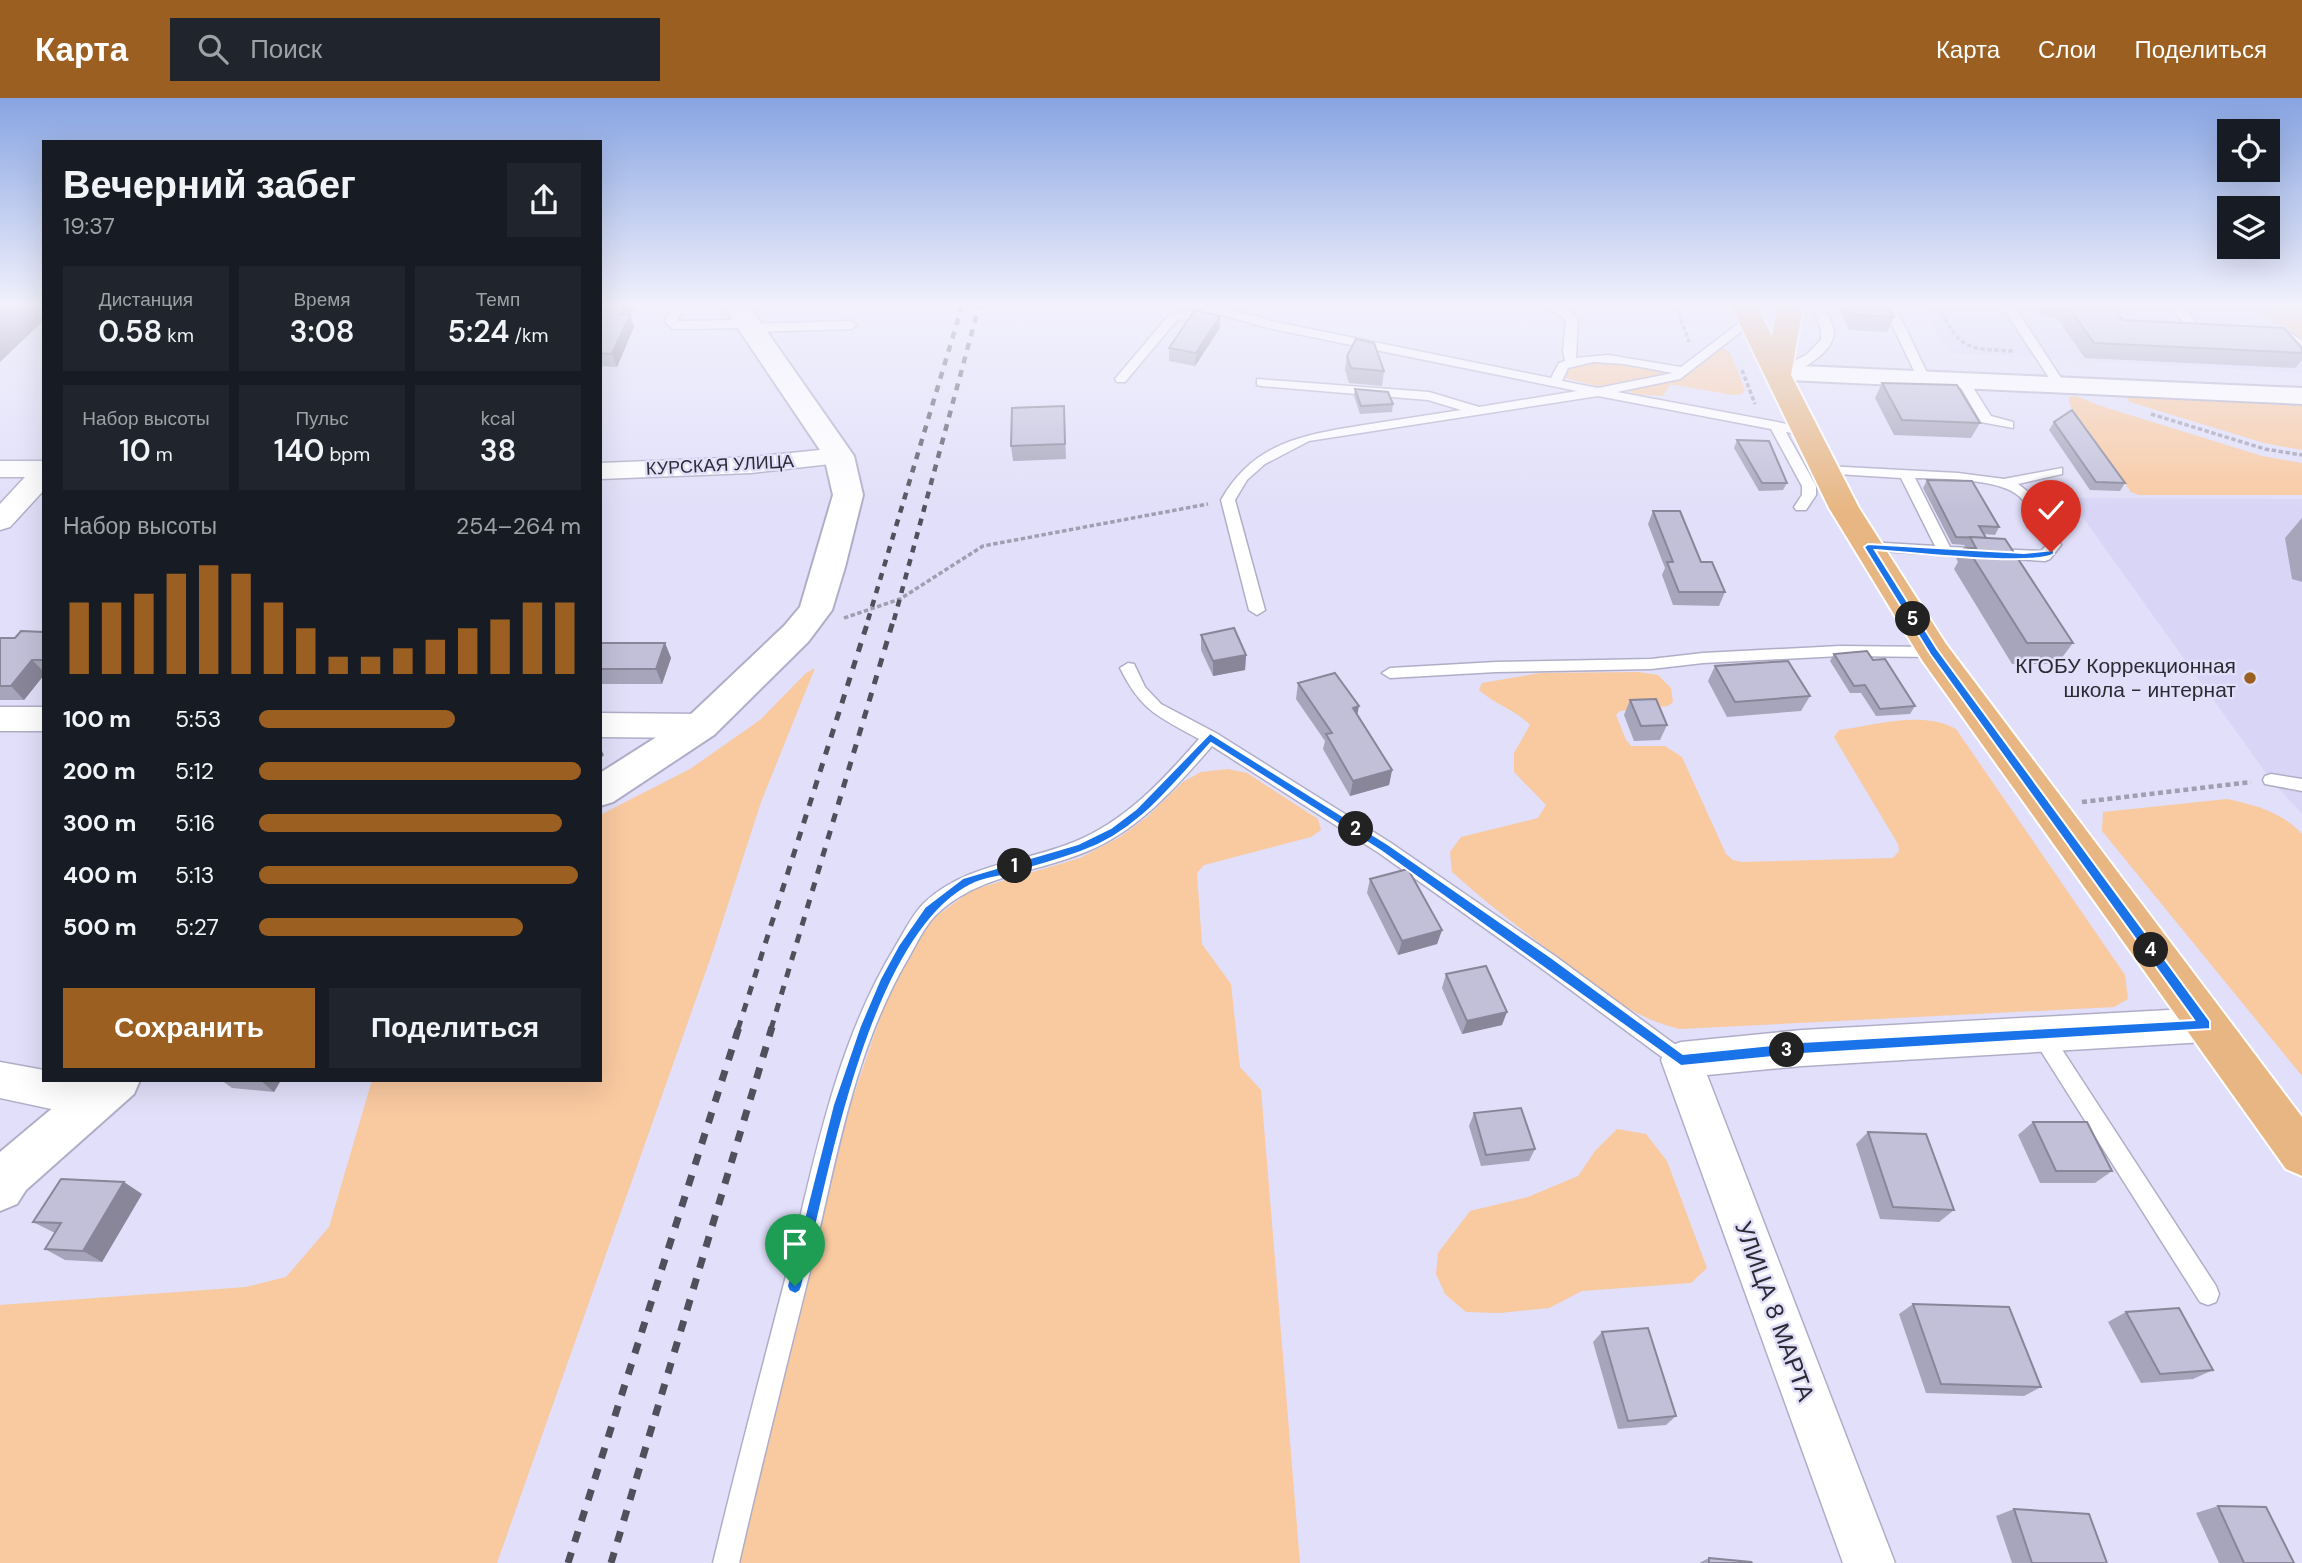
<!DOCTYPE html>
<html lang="ru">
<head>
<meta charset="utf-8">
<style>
	body { margin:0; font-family:"DM Sans",sans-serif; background:#20242c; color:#f1f3f6; height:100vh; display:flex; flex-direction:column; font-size:26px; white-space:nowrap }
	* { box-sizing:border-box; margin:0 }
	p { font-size:23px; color:#9ea1a6 }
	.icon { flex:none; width:38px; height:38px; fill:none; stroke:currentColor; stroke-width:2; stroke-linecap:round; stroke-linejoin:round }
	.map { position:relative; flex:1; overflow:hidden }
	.drawer { position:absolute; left:42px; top:42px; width:560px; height:942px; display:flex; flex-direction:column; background:#171b24; border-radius:0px; box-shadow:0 7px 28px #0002 }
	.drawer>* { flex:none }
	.tools { position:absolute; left:2217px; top:21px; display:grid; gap:14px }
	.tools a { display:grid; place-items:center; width:63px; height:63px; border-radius:0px; background:#171b24; box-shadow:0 7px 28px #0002; font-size:35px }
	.pin { position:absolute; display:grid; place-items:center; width:60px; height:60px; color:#fff; margin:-72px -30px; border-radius:50% 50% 50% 0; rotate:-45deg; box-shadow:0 0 7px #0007 }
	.pin .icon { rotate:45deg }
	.km { position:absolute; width:35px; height:35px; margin:-18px; border-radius:50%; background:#222; color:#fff; font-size:19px; line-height:35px; text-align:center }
	.round { display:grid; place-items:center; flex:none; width:74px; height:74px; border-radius:0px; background:#20242c }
	.headline { display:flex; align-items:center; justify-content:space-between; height:119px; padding:0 21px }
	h1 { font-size:38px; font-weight:600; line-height:52px }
	.metrics { display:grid; grid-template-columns:repeat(3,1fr); gap:10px; height:119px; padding:7px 21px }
	.metrics div { display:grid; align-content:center; border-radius:0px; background:#20242c; text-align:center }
	.metrics b { font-size:30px; font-weight:600 }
	.metrics small { font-size:19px; font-weight:400 }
	.metrics p { font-size:19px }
	.chart { height:196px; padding:14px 21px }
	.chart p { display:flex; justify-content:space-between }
	.chart svg { width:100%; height:126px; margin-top:7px; stroke:#9b5f21; stroke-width:6 }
	.action { display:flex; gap:14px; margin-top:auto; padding:14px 21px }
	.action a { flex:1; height:80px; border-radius:0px; background:#9b5f21; color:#fff; font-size:28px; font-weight:600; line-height:80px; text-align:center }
	.action a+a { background:#20242c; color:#f1f3f6 }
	ul { padding:0 21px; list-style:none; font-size:23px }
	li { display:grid; grid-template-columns:112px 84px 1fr; align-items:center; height:52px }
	li i { height:18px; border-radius:9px; background:#9b5f21 }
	header { display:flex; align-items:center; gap:42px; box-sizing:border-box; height:98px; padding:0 35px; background:#9b5f21; color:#fff }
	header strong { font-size:33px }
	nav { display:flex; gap:38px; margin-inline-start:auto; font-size:24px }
	.search { width:490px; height:63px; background:#20242c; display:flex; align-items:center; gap:18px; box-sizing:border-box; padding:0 24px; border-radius:0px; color:#9ea1a6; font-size:26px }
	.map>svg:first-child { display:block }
</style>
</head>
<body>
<header>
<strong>Карта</strong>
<div class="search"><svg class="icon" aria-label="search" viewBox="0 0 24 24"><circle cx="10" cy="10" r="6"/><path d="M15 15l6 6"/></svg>Поиск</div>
<nav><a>Карта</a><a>Слои</a><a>Поделиться</a></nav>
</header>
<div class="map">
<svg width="2302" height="1465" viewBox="0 0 2302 1465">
	<rect width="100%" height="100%" fill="#e1dff9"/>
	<!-- built -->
	<g fill="#d8d5f6">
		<polygon points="1923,208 2280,208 2302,232 2302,275 1952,255 1937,236"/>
		<polygon points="2069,400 2302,401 2302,716 2271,682"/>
	</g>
	<!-- green -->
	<g fill="#f9c9a0">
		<polygon points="2253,208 2297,208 2302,213 2302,243 2287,229 2264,219"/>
		<polygon points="1720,250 1729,252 1745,292 1742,296 1733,297 1675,287 1670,287 1663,298 1634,296 1629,293 1680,280 1704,265"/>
		<polygon points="1594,263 1659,273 1663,274 1660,278 1598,288 1564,280 1563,276 1571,269"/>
		<polygon points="2076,298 2101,308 2262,358 2302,365 2302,397 2139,397 2131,394 2069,306 2069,299"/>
		<polygon points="2130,298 2302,308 2302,352 2264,345 2130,304 2127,300"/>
		<polygon points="815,570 761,704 713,853 497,1465 0,1465 0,1207 246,1189 286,1179 329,1129 372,982 600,982 600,717 690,671 760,622 806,575"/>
		<path d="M1638,574L1658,577L1671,590L1673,604L1668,608L1620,613L1616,617L1626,642L1631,648H1665L1682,659L1726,756L1733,762L1742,764L1893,760L1899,753L1898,746L1834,639L1839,632C1875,627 1923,612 1956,631L2125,877L2128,901L2114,909L1680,931C1628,919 1594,887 1553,855C1518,829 1484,803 1452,774L1450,754L1461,739L1538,720L1546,707L1514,674V655L1530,627C1513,610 1497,608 1479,592L1482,585L1540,575Z"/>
		<polygon points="1228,671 1247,675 1318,721 1321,732 1311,739 1204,767 1197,775 1202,846 1231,886 1240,969 1261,992 1300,1465 739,1465 850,1008 890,891 907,858 934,820 972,792 1080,760 1120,739 1147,719 1183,684 1201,674"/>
		<path d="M2227,701C2255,707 2282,714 2302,736V978L2102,733L2103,714Z"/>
		<polygon points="1617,1031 1646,1036 1667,1063 1707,1170 1691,1185 1582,1193 1549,1210 1500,1215 1466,1214 1445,1196 1436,1176 1438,1155 1470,1113 1528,1099 1578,1078 1595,1053"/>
	</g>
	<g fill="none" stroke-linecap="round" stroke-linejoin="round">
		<!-- lane casing -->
		<g stroke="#b0aec7" stroke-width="3">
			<g id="lane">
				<polygon points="672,208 684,208 677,223 748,222 754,226 851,223 857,227 851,231 751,234 745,230 673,231 665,224"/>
				<path d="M1541,208L1564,209L1578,220L1576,260L1608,257L1681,269L1747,219H1755V223L1680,281L1617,294L1814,331L1815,334L1809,338L1786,334L1816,388V397L1806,412H1796L1794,409L1802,397V388L1771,331L1598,298L1309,343L1265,366L1247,382L1235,402L1265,512L1257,517L1249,512L1221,402C1254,344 1303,337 1364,327C1396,322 1429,317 1461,312L1428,302L1261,288L1257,287V281L1429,294L1479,309L1577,293L1268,230L1222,217L1177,222L1125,284H1117L1115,281L1169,217C1205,208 1236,210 1271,223L1551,280L1559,265L1565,263L1563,253L1566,221ZM1593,264L1624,266L1673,275L1598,290L1562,283L1568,270Z"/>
				<path d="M1812,208H1824C1827,216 1833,225 1834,234C1835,255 1792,280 1775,278V272L1806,257L1821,242V231Z"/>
				<polygon points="1883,208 1895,208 1930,281 1928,284 1920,284 1918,281"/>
				<polygon points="2002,208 2014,208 2065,286 2063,289 2055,289"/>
				<polygon points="2171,208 2183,208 2201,232 2199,235 2191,235"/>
				<polygon points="2270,232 2290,235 2302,242 2302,251 2283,241 2266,239 2264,236"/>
				<polygon points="1963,279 1967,280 1991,318 2013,324 2013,330 1981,324 1957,283"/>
				<path d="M1826,368L1958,375L2004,381L2062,370V376L2018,386L2036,400L2061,447L2050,461L2045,463L1863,452L1861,449L1868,444L1935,448L1901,380L1821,375L1819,372ZM1915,380C1942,381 2001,380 2020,399C2033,412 2039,431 2047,447L2041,453L1950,449Z"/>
				<polygon points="1840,548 1934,549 1942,554 1934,559 1840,558 1703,565 1651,571 1496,574 1390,580 1382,575 1390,570 1496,564 1651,561 1703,555"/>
				<path d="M1128,565L1134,566L1145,589L1161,606L1216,635L1391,745L1555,858L1688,956L1691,962L1688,968L1681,971L1674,968L1541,870L1379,755L1212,648C1176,689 1139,732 1088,753C1037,775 980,776 938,815C925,827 917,845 909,859C852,955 835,1070 809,1177C785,1273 761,1369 739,1465H713C736,1369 761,1274 786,1178C814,1066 834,949 895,849C904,834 912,817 924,805C967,765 1023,765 1074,744C1126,723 1164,681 1199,641C1158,618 1142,614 1120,570Z"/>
				<polygon points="2271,676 2302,681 2302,693 2265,686 2263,682 2265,678"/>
				<polygon points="2041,927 2048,930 2216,1188 2219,1196 2216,1204 2208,1207 2200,1204 2034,942 2031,936 2034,930"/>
			</g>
		</g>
		<!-- street casing -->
		<g stroke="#b0aec7" stroke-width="3">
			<g id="street">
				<polygon points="839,350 848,352 852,358 848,364 751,375 600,381 600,365 751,359"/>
				<polygon points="0,363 44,363 44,392 10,429 0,432 0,406 25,379 0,379"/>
				<rect x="0" y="609" width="44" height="24"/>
				<polygon points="600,615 701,616 713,620 717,628 713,636 701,640 600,639"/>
				<polygon points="2205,910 2219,915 2225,927 2219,939 2205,944 1802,968 1707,977 1895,1465 1843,1465 1661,962 1667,949 1681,944 1802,932"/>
				<polygon points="0,964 44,972 44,982 90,982 108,988 114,1001 108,1014 93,1020 0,1000"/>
			</g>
		</g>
		<!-- secondary casing -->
		<g stroke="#b0aec7" stroke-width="4">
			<g id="secondary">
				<polygon points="723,208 749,208 854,358 863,397 845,469 832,512 808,544 714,637 613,704 600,708 600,675 688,619 784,528 800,509 833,397 824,358"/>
				<polygon points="1779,267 2302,290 2302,306 1769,281 1765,275 1769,269"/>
				<polygon points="86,982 140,982 134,996 26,1092 17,1106 0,1113 0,1054"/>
			</g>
		</g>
		<!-- primary casing -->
		<g stroke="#fff" stroke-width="4">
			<polygon id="primary" points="1731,208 1757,208 1772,238 1776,214 1773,208 1799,208 1802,214 1791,277 1859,410 1946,546 2302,1019 2302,1078 2286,1071 1922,562 1829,410"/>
		</g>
		<!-- path-far1 -->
		<g stroke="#a09fb2" stroke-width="3.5" stroke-dasharray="4.5 2.5" stroke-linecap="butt">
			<polyline points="1676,208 1689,244"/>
			<path d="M1938,208C1961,252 1966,251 2014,253"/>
			<polyline points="1742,272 1755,306"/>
			<polyline points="2151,316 2265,351 2302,357"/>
			<polyline points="844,520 900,501 983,448 1208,406"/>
		</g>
		<!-- path -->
		<polyline stroke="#a09fb2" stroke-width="4.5" stroke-dasharray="5 3.5" stroke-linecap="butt" points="2082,704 2251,684"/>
		<!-- lane -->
		<use href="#lane" fill="#fff" fill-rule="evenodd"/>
		<!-- street -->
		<use href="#street" fill="#fff" fill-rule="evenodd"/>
		<!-- secondary -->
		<use href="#secondary" fill="#fff" fill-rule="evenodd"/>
		<!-- primary -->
		<use href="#primary" fill="#e8b682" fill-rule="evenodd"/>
		<!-- rail-far2 -->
		<g stroke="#504f5b" stroke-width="4.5" stroke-dasharray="7 7" stroke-linecap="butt">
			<polyline points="868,522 962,208"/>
			<polyline points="894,522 979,208"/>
		</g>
		<!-- rail-far1 -->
		<g stroke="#504f5b" stroke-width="5" stroke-dasharray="9 9" stroke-linecap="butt">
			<polyline points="738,931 869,520"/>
			<polyline points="771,931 894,520"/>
		</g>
		<!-- rail -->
		<g stroke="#504f5b" stroke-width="7" stroke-dasharray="11 11" stroke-linecap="butt">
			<polyline points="568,1465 739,929"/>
			<polyline points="611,1465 772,929"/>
		</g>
	</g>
	<!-- wall -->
	<g fill="#a7a5bb">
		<polygon points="600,208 634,213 631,219 634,229 617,269 600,268"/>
		<polygon points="1838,208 1889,208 1894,219 1887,234 1849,232"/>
		<polygon points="2035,208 2112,208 2123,222 2302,250 2302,262 2295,270 2085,260 2056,219 2042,218"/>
		<polygon points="1220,230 1195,268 1169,263 1169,250"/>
		<polygon points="1347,258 1384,273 1382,288 1349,285 1345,272"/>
		<polygon points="1882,285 1980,325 1971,340 1894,337 1875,300"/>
		<polygon points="1355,291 1393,306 1392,314 1360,316 1354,298"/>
		<polygon points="1064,308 1066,361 1013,363 1011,348"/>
		<polygon points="2054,324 2125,385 2120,393 2090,392 2049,332"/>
		<polygon points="1737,342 1787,385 1783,392 1759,393 1734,350"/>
		<polygon points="1927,382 1999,429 1995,437 1984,436 2073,545 2057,566 2012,566 1954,471 1958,464 1956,460 1965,447 1952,446 1923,390"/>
		<polygon points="1653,413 1701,464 1725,494 1719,508 1673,507 1662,477 1665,470 1648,426"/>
		<polygon points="2302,420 2302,484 2292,481 2285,440"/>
		<polygon points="44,534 44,577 24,602 0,602 0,540 15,540"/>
		<polygon points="1201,537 1246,557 1245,572 1213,578 1201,552"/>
		<polygon points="600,540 602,545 665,545 671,560 662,586 600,586"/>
		<polygon points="1834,556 1873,562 1915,608 1910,616 1876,618 1861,595 1850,595 1830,563"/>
		<polygon points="1715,568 1810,598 1801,613 1727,619 1708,583"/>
		<polygon points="1298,585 1357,617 1392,672 1389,687 1350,698 1323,651 1325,643 1296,601"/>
		<polygon points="1630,602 1667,627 1660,642 1634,643 1624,617"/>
		<polygon points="1370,781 1442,832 1437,846 1398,857 1367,795"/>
		<polygon points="1446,876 1502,927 1462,936 1442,890"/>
		<polygon points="221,982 281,982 274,994 232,990"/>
		<polygon points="1474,1015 1535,1051 1529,1063 1481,1068 1469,1028"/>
		<polygon points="2033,1024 2112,1073 2095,1085 2040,1085 2018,1037"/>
		<polygon points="1868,1034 1954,1112 1939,1124 1880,1121 1856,1046"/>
		<polygon points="142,1096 102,1164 65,1162 45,1151 55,1135 33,1124"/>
		<polygon points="1913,1206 2041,1289 2024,1298 1926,1295 1899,1216"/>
		<polygon points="2126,1214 2213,1272 2193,1281 2141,1285 2108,1224"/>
		<polygon points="1602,1234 1676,1318 1666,1327 1618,1331 1593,1244"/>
		<polygon points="2218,1408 2294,1465 2219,1465 2196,1415"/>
		<polygon points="2014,1411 2107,1465 2012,1465 1996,1418"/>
		<polygon points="1709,1460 1752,1465 1699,1465"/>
	</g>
	<!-- shaded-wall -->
	<g fill="#888698">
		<polygon points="0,208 44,208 44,222 0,264"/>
		<polygon points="625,208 632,208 634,213 631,219 634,229 617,269 612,256 620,217"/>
		<polygon points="1220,218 1220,230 1195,268 1196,255"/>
		<polygon points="665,545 671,560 662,586 656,571"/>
		<polygon points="1246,557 1245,572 1213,578 1213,563"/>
		<polygon points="32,562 44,574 44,577 24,602 11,588"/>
		<polygon points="1359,608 1356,623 1353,610"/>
		<polygon points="600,649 604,657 600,661"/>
		<polygon points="1392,672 1389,687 1350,698 1353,683"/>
		<polygon points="1442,832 1437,846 1398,857 1402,843"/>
		<polygon points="1507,914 1502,927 1462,936 1467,923"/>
		<polygon points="260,982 281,982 274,994"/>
		<polygon points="124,1084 142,1096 102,1164 83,1153"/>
	</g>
	<!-- building -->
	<g fill="#c2c0d9" stroke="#888698" stroke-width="2">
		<polygon points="600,208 625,208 620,217 630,217 612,256 600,255"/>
		<polygon points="1852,208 1889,208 1894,219 1856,217"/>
		<polygon points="2068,208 2112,208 2123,222 2284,230 2302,250 2302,255 2094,245"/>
		<polygon points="1195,212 1220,218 1196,255 1169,250"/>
		<polygon points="1356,241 1374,245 1384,273 1351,270 1347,258"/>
		<polygon points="1882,285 1957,287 1980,325 1902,322"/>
		<polygon points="1355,291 1388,294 1393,306 1361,308"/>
		<polygon points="1064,308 1065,346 1011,348 1012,310"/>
		<polygon points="2072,312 2125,385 2096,384 2054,324"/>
		<polygon points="1737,342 1769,343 1787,385 1762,385"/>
		<polygon points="1927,382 1972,383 1999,429 1979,428 1986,440 1956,439"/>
		<polygon points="1653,413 1680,413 1701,464 1712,464 1725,494 1679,494 1667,464 1673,464"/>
		<polygon points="1970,439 2005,441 2073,545 2027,545 1967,450 1976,450"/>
		<polygon points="1234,530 1246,557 1213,563 1201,537"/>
		<polygon points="21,533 44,534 44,562 32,562 11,588 0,588 0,540 15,540"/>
		<polygon points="600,545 665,545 656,571 600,571"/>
		<polygon points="1867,553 1873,562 1885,561 1915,608 1880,611 1865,587 1854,588 1834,556"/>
		<polygon points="1788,563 1810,598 1735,604 1715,568"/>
		<polygon points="1335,575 1359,608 1353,610 1392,672 1353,683 1326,636 1332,635 1298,585"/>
		<polygon points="1656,601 1667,627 1641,628 1630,602"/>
		<polygon points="1408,771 1442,832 1402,843 1370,781"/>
		<polygon points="1486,868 1507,914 1467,923 1446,876"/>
		<polygon points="1521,1010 1535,1051 1486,1057 1474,1015"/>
		<polygon points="2033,1024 2087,1024 2112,1073 2056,1073"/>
		<polygon points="1868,1034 1926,1036 1954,1112 1893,1109"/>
		<polygon points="61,1081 124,1084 83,1153 45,1151 61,1125 33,1124"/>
		<polygon points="1913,1206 2009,1209 2041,1289 1941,1286"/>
		<polygon points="2179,1210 2213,1272 2160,1276 2126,1214"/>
		<polygon points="1648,1230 1676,1318 1628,1323 1602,1234"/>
		<polygon points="2218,1408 2266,1409 2294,1465 2244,1465"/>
		<polygon points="2014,1411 2089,1416 2107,1465 2032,1465"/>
		<polygon points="1709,1460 1751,1464 1752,1465 1709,1465"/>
	</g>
	<!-- sky -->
	<linearGradient id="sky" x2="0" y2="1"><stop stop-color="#87a4e2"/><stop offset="0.5" stop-color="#f2f1fc"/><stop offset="1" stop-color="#f2f1fc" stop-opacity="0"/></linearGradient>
	<rect width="2302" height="413" fill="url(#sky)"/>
	<!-- route -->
	<path fill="#1a73e8" stroke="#fff" stroke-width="2" d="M1868,446L2024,455L2054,452V456C2035,469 1906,454 1875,452L1937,551L2210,923V931L1802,956L1681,968L1381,753L1211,645C1173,686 1138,734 1083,753C1057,763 1029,770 1002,778C992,780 980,782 971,787C869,839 828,1084 802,1188L800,1193L795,1196L789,1193L787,1188L833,1007L860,928L880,881L898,848L925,809L963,780L1078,746L1111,730L1136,711L1210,635L1389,747L1552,860L1683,956L1802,944L2194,922L1930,556L1864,449Z"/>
	<!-- markers -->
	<circle fill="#9b5f21" stroke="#e1dff9" stroke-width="2.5" cx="2250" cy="580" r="7"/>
	<g text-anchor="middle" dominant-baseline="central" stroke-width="5" stroke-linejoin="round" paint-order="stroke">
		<!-- far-street labels -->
		<g font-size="18" fill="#2c2b34" stroke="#e1dff9">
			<text transform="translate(720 367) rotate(-3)">КУРСКАЯ УЛИЦА</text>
		</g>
		<!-- poi labels -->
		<g font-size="21" fill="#2c2b34" stroke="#e1dff9" text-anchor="end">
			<text x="2236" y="568">КГОБУ Коррекционная<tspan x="2236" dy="24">школа - интернат</tspan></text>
		</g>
		<!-- near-street labels -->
		<g font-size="24" fill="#2c2b34" stroke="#e1dff9">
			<text transform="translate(1775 1213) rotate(70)">УЛИЦА 8 МАРТА</text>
		</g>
	</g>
</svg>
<div class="tools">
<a><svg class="icon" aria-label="locate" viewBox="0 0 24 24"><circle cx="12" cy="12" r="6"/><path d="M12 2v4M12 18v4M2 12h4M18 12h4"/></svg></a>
<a><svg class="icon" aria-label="layers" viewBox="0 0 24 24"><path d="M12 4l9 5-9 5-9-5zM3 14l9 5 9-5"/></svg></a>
</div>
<div class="pin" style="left:795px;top:1188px;background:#1e9e55"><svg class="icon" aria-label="arrive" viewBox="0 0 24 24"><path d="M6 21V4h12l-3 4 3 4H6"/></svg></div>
<div class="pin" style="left:2051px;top:454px;background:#d93025"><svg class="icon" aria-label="check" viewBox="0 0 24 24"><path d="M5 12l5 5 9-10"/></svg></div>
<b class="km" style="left:1015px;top:768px">1</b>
<b class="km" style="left:1356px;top:731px">2</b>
<b class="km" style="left:1787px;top:952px">3</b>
<b class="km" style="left:2151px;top:852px">4</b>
<b class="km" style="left:1913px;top:521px">5</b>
<section class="drawer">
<div class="headline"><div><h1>Вечерний забег</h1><p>19:37</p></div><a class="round"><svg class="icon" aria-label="share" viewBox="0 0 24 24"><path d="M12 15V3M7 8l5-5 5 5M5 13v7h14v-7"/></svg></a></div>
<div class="metrics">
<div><p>Дистанция</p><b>0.58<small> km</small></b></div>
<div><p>Время</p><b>3:08</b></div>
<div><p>Темп</p><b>5:24<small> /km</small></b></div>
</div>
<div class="metrics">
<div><p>Набор высоты</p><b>10<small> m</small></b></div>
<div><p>Пульс</p><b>140<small> bpm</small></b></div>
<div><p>kcal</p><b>38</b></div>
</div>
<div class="chart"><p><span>Набор высоты</span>254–264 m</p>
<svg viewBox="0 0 160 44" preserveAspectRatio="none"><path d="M5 44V19M15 44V19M25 44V16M35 44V9M45 44V6M55 44V9M65 44V19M75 44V28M85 44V38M95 44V38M105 44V35M115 44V32M125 44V28M135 44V25M145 44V19M155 44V19"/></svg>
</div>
<ul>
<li><b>100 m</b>5:53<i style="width:61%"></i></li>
<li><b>200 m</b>5:12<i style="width:100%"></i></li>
<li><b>300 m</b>5:16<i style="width:94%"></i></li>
<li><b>400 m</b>5:13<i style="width:99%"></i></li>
<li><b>500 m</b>5:27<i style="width:82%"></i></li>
</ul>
<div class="action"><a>Сохранить</a><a>Поделиться</a></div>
</section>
</div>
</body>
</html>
